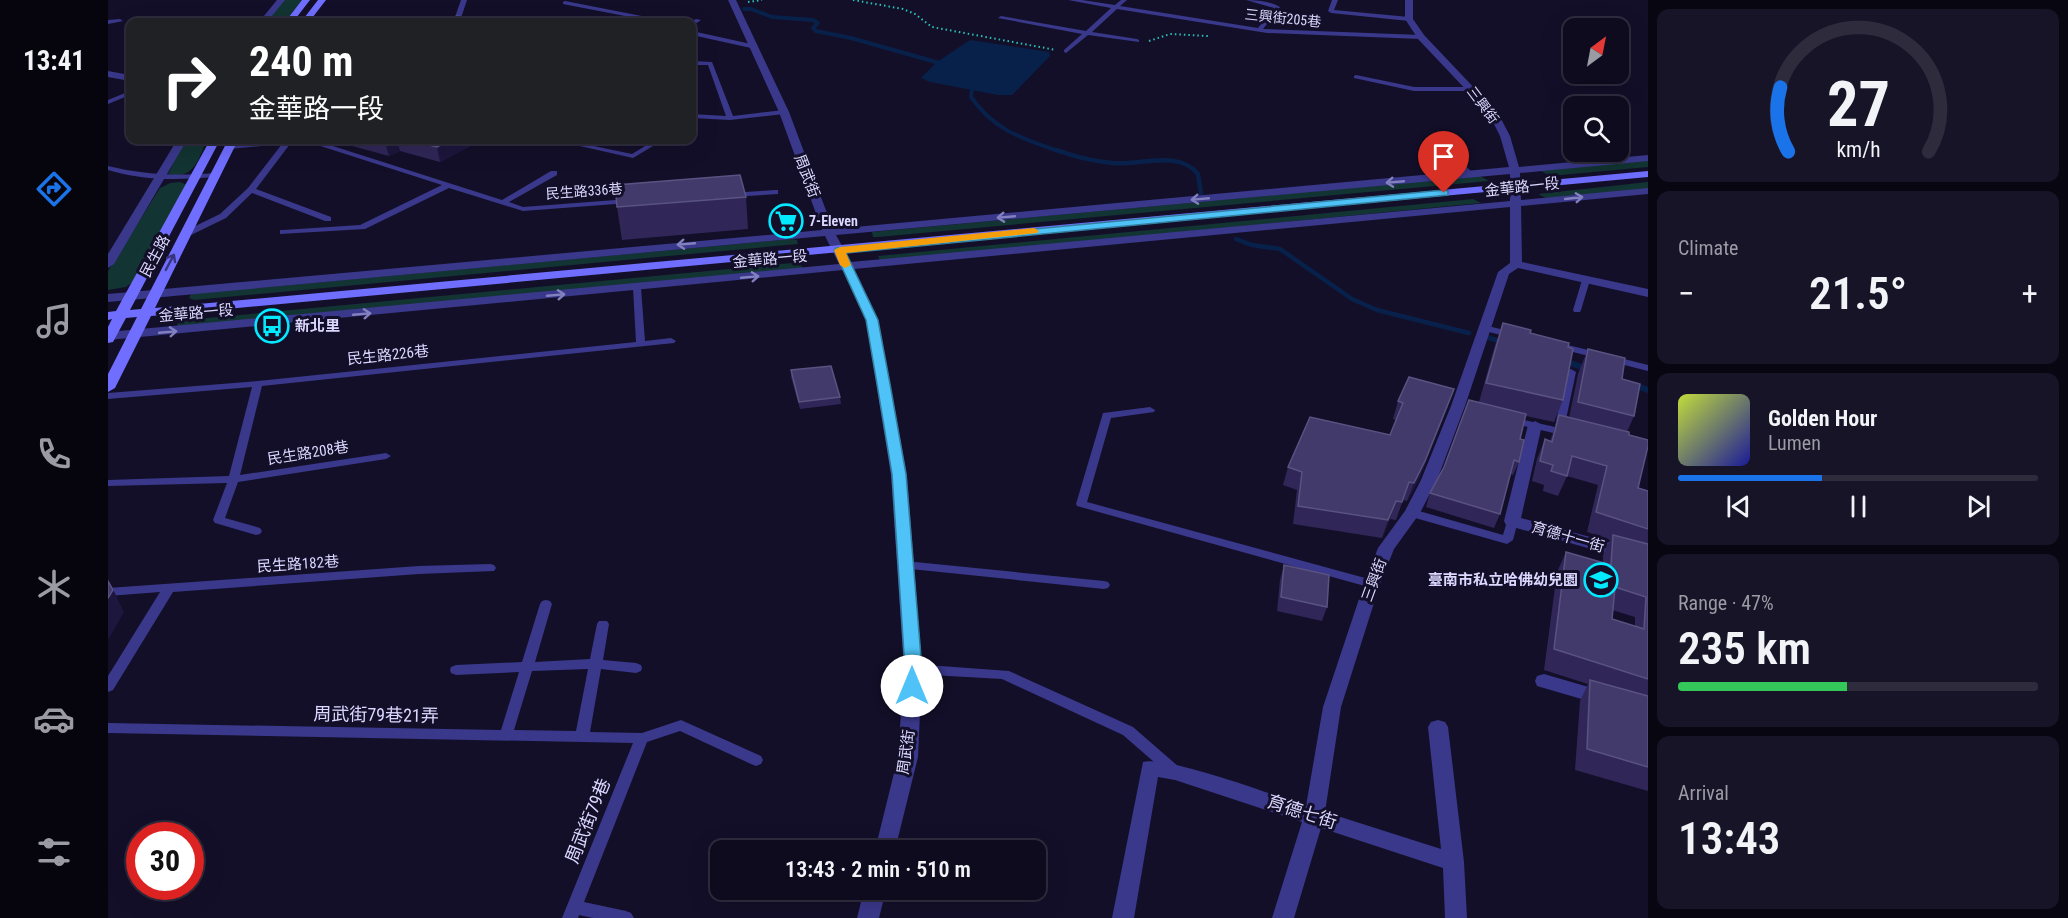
<!DOCTYPE html>
<html lang="en">
<head>
<meta charset="utf-8">
<style>
  :root { --surface:#0e0b1f; --page:#171428; --text:#f1f3f6; --muted:#9b9ba4; --line:#2e2b3d; --accent:#1a73e8 }
  body { margin:0; font-family:"Roboto Condensed","Noto Sans TC",sans-serif; background:var(--page); color:var(--text); height:100vh; display:flex; flex-direction:column; font-size:22px; white-space:nowrap }
  * { box-sizing:border-box; margin:0 }
  p { font-size:20px; color:var(--muted) }
  .icon { flex:none; width:33px; height:33px; fill:none; stroke:currentColor; stroke-width:2; stroke-linecap:round; stroke-linejoin:round }
  .map { position:relative; flex:1; overflow:hidden }
  .drawer { display:flex; flex-direction:column; gap:9px; padding:9px; background:#080611; width:420px }
  .drawer>* { flex:none }
  .top-card { position:absolute; left:18px; top:18px; width:570px; height:126px; border-radius:12px; box-shadow:0 6px 24px #0002,0 0 0 2px var(--line); background:#202124; color:#fff; overflow:hidden }
  .needle { width:39px; rotate:32deg }
  .tools { position:absolute; left:1455px; top:18px; display:grid; gap:12px }
  .tools a { display:grid; place-items:center; width:66px; height:66px; border-radius:12px; background:var(--surface); box-shadow:0 6px 24px #0002,0 0 0 2px var(--line); font-size:30px }
  .speed { position:absolute; left:18px; top:822px; display:flex; gap:12px; font-size:30px; font-weight:700; text-align:center }
  .speed>* { display:grid; place-content:center; width:78px; height:78px; border-radius:50%; background:var(--surface); box-shadow:0 6px 24px #0002,0 0 0 2px var(--line); line-height:1 }
  .speed .limit { border:9px solid #d22; background:#fff; color:#111 }
  .pin { position:absolute; display:grid; place-items:center; width:51px; height:51px; color:#fff; margin:-62px -26px; border-radius:50% 50% 50% 0; rotate:-45deg; box-shadow:0 0 6px #0007 }
  .pin .icon { rotate:45deg }
  .me { position:absolute; width:66px; margin:-33px; rotate:0deg; stroke-linejoin:round; filter:drop-shadow(0 0 4px #0008) }
  .turn { display:flex; align-items:center; gap:21px; height:126px; padding:0 24px; font-size:27px }
  .turn .icon { width:78px; height:78px; stroke-width:2.5 }
  .turn b { display:block; font-size:42px; line-height:51px }
  .big { font-size:45px; font-weight:600; line-height:1.1 }
  .drawer .card { flex:1; display:flex; flex-direction:column; justify-content:center; gap:9px; min-width:0; padding:0 21px; border-radius:12px; background:var(--page) }
  .drawer .dial { align-items:center; gap:0 }
  .dial svg { height:156px; overflow:visible; fill:none; stroke:var(--line); stroke-width:7; stroke-linecap:round; text-anchor:middle }
  .dial text { fill:var(--text); stroke:none }
  .song { display:flex; align-items:center; gap:18px }
  .cover { width:72px; height:72px; border-radius:9px; background:linear-gradient(135deg,hsl(70 70% 55%),hsl(240 70% 35%)) }
  .played { height:6px; border-radius:3px; background:linear-gradient(90deg,var(--accent) 40%,var(--line) 40%) }
  .keys { display:flex; justify-content:space-around; direction:ltr }
  .heat { display:flex; justify-content:space-between; align-items:center; font-size:33px; direction:ltr }
  .charge { height:9px; border-radius:4px; background:linear-gradient(90deg,#34c759 47%,var(--line) 0) }
  .trip { position:absolute; left:602px; top:840px; width:336px; height:60px; border-radius:12px; background:var(--surface); box-shadow:0 6px 24px #0002,0 0 0 2px var(--line); font-weight:600; line-height:60px; text-align:center }
  main { display:flex; flex:1; min-height:0 }
  .tabs { display:flex; flex-direction:column; width:108px; justify-content:space-around; align-items:center; background:#06040c; color:var(--muted) }
  .tabs .icon { width:42px; height:42px }
  .tabs .active { color:var(--accent) }
  .tabs b { font-size:27px; color:var(--text) }
  .map>svg:first-child { display:block }
</style>
</head>
<body>
<main>
<nav class="tabs">
<b>13:41</b>
<svg class="icon active" aria-label="directions" viewBox="0 0 24 24"><path d="M12 3l9 9-9 9-9-9zM9 14v-3h6M13 9l2 2-2 2"/></svg>
<svg class="icon" aria-label="music" viewBox="0 0 24 24"><path d="M9 18V5l10-2v13"/><circle cx="6" cy="18" r="3"/><circle cx="16" cy="16" r="3"/></svg>
<svg class="icon" aria-label="phone" viewBox="0 0 24 24"><path d="M5 4h4l2 5-3 2q2 4 5 5l2-3 5 2v4C11 20 4 13 5 4z"/></svg>
<svg class="icon" aria-label="climate" viewBox="0 0 24 24"><path d="M12 3v18M4 7l16 10M4 17L20 7"/></svg>
<svg class="icon" aria-label="car" viewBox="0 0 24 24"><path d="M5 17H2v-5l4-1 3-4h7l3 4 3 1v5h-3M9 17h6M6 11h13"/><circle cx="7" cy="17" r="2"/><circle cx="17" cy="17" r="2"/></svg>
<svg class="icon" aria-label="filters" viewBox="0 0 24 24"><path d="M4 7h16M4 17h16"/><circle cx="9" cy="7" r="2"/><circle cx="15" cy="17" r="2"/></svg>
</nav>
<div class="map">
<svg width="1540" height="918" viewBox="0 0 1540 918">
  <rect width="100%" height="100%" fill="#130f29"/>
  <!-- green -->
  <path fill="#123432" d="M176,0H194L177,22H158Z
    M77,140H99C90,159 87,180 60,174Z
    M1540,160V167L1442,176L1433,171Z
    M1372,176L1381,181L770,237H765L764,232Z
    M72,182L79,185L25,282L18,287L0,290V271L52,188L62,183Z
    M1540,182V189L1438,198L1430,194Z
    M1365,199L1373,203L777,261L772,260L770,256Z
    M684,239L689,240L690,244L86,300L81,298L83,294Z
    M684,263L692,264L695,268L68,328L71,321L78,320Z"/>
  <!-- water -->
  <path fill="#08214a" d="M862,40L941,52L942,56L904,95H890L822,82L813,78L829,62Z"/>
  <g fill="none" stroke-linecap="round" stroke-linejoin="round">
    <!-- stream-far2 -->
    <path stroke="#08214a" stroke-width="4" d="M636,9H643L664,17L705,20L710,23L705,28L708,31L743,38L835,64
      M865,83L863,97C888,132 914,138 953,152"/>
    <!-- stream-far1 -->
    <path stroke="#08214a" stroke-width="4.5" d="M949,150C967,157 985,161 1004,163C1031,166 1070,149 1090,174L1093,194
      M1128,239L1144,245L1172,249L1244,299L1269,310L1361,333
      M1378,337L1394,342"/>
    <!-- stream -->
    <path stroke="#08214a" stroke-width="6" d="M1456,361L1480,369
      M1524,384L1540,390"/>
    <!-- path -->
    <path stroke="#2ac1b6" stroke-width="2" stroke-dasharray="1.5 3" stroke-linecap="butt" d="M745,0L795,9L807,14L824,27L948,50
      M640,2L654,0
      M1041,41L1062,34L1100,36"/>
    <!-- lane -->
    <path fill="#3a388b" fill-rule="evenodd" d="M353,0H359L353,18L348,22H342L347,17Z
      M960,0H974L1007,5L1013,0H1019L1012,6L1150,28L1166,8L1138,0C1150,0 1161,1 1172,7L1155,29L1313,35L1316,37L1313,39L1159,33L1009,9L984,32L1029,39L1031,40V42L980,35L958,53L956,52V50L974,34L890,18L893,16L978,31L1003,8Z
      M1224,0H1230L1226,10L1301,17L1304,19L1301,21L1223,13L1220,11Z
      M457,1L554,20L557,22H548L455,4V2Z
      M588,19L593,20L584,26L582,22Z
      M0,20L12,19L15,21L0,24Z
      M584,31L643,44L646,46L643,48L584,35Z
      M584,61L604,62L625,116L676,110L679,112L676,114L622,120L584,118V114L618,116L600,65H584Z
      M1248,75L1306,87H1364L1367,89L1364,91H1306L1246,78V76Z
      M22,91V95L0,104V100Z
      M178,140H206L394,200L443,171H449V175L401,202L415,207L521,199L525,201L521,203L415,211L341,188L257,229L172,234V230H175L252,225L334,185L200,142L182,144L148,189L223,217V221H217L144,193L118,218L81,236H75V232L112,214L140,188L174,144L121,149L117,147L118,145Z
      M445,140H457L524,154L547,140H555L525,158Z
      M1323,140H1329L1364,172V176H1358L1323,144Z
      M0,166C36,175 70,176 107,173L111,175L107,177C70,180 36,181 0,170Z
      M667,190H670V194L623,197L619,195L623,193Z
      M1478,277L1482,280L1473,310L1472,312H1466L1465,310L1474,280Z
      M529,285L533,288L537,341L563,338L568,341L566,343L154,386L132,475L278,453L283,456L278,459L130,482L117,518L152,528L154,531L152,534L148,535L107,523L105,520L119,483L0,486V480L121,476L144,387L0,399V393L150,381L528,342L525,288Z
      M1376,325L1408,333L1410,335L1405,338L1373,330L1371,328L1373,326Z
      M1452,343L1540,365V371L1449,348L1447,346L1449,344Z
      M1463,369L1468,372L1456,429L1462,431L1463,433L1462,435L1458,436L1399,422L1398,420L1399,418L1403,417L1447,427L1458,372Z
      M1042,407L1047,410L1046,412L1003,418L979,502L1268,581L1270,584L1268,587L1264,588L969,506L968,504L995,413Z
      M1304,509L1395,535L1400,518L1404,517L1410,521L1405,540L1399,544L1300,516L1298,513L1300,510Z
      M797,561L996,581L1000,582L1002,585L1000,588L996,589L793,568L791,565L793,562Z
      M382,564L386,565L388,568L386,571L311,574L65,592L5,690L0,692V676L52,592L0,596V588L311,566Z
      M438,600L442,601L444,604L427,662L482,659L489,624L491,621H499L501,624L495,660L528,663L533,665L534,668L533,671L528,673L493,669L482,732L534,733L573,720L653,756L655,760L653,764L648,766L643,764L572,731L539,742L476,902L518,911L523,913L526,918H485L471,915L470,918H454L525,743L0,733V723L393,730L411,672L348,675L343,673L342,670L343,667L348,665L414,662L432,604L434,601ZM480,669L468,731L406,730L424,671Z
      M805,664L901,671L1025,727L1071,767L1073,771L1071,775L1066,777L1061,775L1015,735L894,679L805,674L800,672L799,669L800,666Z"/>
    <!-- street -->
    <path fill="#3a388b" fill-rule="evenodd" d="M169,0H177L159,22H151Z
      M620,0H628L681,112L725,229L1401,167L1392,136L1381,114L1310,39L1297,19V0H1305V19L1316,35L1390,113L1402,136L1411,167L1540,155V161L1412,173L1413,200L1540,188V194L1413,206L1414,262L1540,289V297L1410,268L1401,274L1357,406L1329,480L1312,513L1286,549L1272,584L1233,707L1217,812L1333,849L1320,727L1323,722L1330,720L1337,722L1340,727L1356,862L1359,918H1337L1335,868L1213,828L1186,918H1164L1194,822L1067,780L1050,777L1026,918H1004L1035,762C1058,755 1168,796 1198,806L1215,707L1256,584L1270,548L1297,511L1313,480L1343,406L1390,272L1402,263V207L746,269L770,320L799,475L814,669L810,757L787,850H767L790,757L796,669L783,475L758,320L735,270L0,340V332L731,264L717,236L0,302V294L714,230L671,112ZM1402,174V201L743,262L728,235Z
      M0,71L22,75V81L0,77Z
      M69,140H79L6,264L0,268V254Z
      M1427,421L1434,425L1413,518L1540,553V565L1398,525L1396,521L1420,425Z
      M1436,674L1501,693L1503,698L1501,703L1494,705L1429,686L1427,681L1429,676Z
      M756,890H778L771,918H749Z"/>
    <!-- secondary -->
    <path fill="#706eff" fill-rule="evenodd" d="M194,0H202L185,22H177Z
      M210,0H218L201,22H193Z
      M102,140H112L22,310L33,309L120,140H130L47,308L1540,171V177L43,316L7,388L0,392V374L29,317L18,318L5,342L0,343V327L4,319L0,320V312L8,311Z"/>
  </g>
  <!-- wall -->
  <path fill="#302758" fill-rule="evenodd" d="M222,140H405L392,146L372,141L332,162L292,151L281,156Z
    M638,197L640,229L514,240L509,207Z
    M1395,323L1460,347L1455,400L1446,422L1418,416L1412,439L1411,462L1405,475L1402,474L1392,514L1386,528L1318,507L1322,493L1371,402L1387,345Z
    M1480,349L1514,379L1526,416L1519,432L1521,435L1530,488L1540,491V791L1467,770L1472,701L1480,684L1436,670L1449,572L1458,552L1495,562V555L1502,540L1479,532L1490,485L1459,476L1450,496L1435,491L1436,485L1424,481L1429,459L1437,439L1442,441L1451,415L1461,418L1470,374ZM1504,610L1527,617V626L1504,619Z
    M683,370L732,397L733,404L692,409L683,377Z
    M1290,401L1340,406L1311,479L1299,501L1295,500L1288,520L1282,519L1274,538L1185,524L1189,490L1175,485L1180,467L1282,435L1288,420L1285,419Z
    M1176,565L1219,607L1214,621L1169,611L1172,580Z"/>
  <!-- shaded-wall -->
  <path fill="#1d163d" d="M282,140H289L292,151L281,156L277,142Z
    M344,140H371L372,141L332,162L329,147Z
    M391,140H405L392,146Z
    M1346,389L1340,406L1311,479L1299,501L1306,483Z
    M1288,501L1282,519L1274,538L1280,520Z
    M1,581L16,612L0,640V598Z"/>
  <!-- building -->
  <path fill="#423a6a" stroke="#5a5381" stroke-width="1.5" fill-rule="evenodd" d="M349,16L381,22H334Z
    M268,140H282L277,142Z
    M301,140H344L329,147Z
    M632,175L638,197L509,207L507,185Z
    M1395,323L1423,330L1422,333L1461,343L1460,347L1465,349L1455,400L1378,383Z
    M1480,349L1517,358L1514,379L1532,384L1526,416L1470,402Z
    M723,366L732,397L691,402L683,370Z
    M1301,377L1346,389L1317,461L1306,483L1301,482L1294,502L1288,501L1280,520L1190,506L1194,472L1180,467L1202,417L1282,435L1295,403L1290,401Z
    M1361,400L1418,414L1412,439L1416,440L1411,462L1406,460L1392,514L1322,493L1336,467Z
    M1451,415L1521,432V435L1540,440V446L1530,488L1540,491V529L1488,512L1499,466L1464,456L1459,476L1443,471L1445,465L1432,461L1437,439L1444,442Z
    M1505,535L1540,544V679L1446,649L1458,552L1503,565ZM1507,587L1538,597L1536,629L1504,619Z
    M1176,565L1221,575L1219,607L1173,597Z
    M0,581L5,590L0,598Z
    M1482,680L1540,696V767L1479,749Z"/>
  <!-- one-way arrows -->
  <defs><path id="oneway-shaft" d="M-6 0H5M1.5-3L5.5 0L1.5 3" fill="none" stroke-width="1.6" stroke-linecap="round" stroke-linejoin="round" transform="scale(1.5)"/></defs>
  <g stroke="#8280bf">
    <use href="#oneway-shaft" transform="translate(1287 182) rotate(175)"/>
    <use href="#oneway-shaft" transform="translate(1466 198) rotate(-6)"/>
    <use href="#oneway-shaft" transform="translate(1092 199) rotate(175)"/>
    <use href="#oneway-shaft" transform="translate(898 217) rotate(175)"/>
    <use href="#oneway-shaft" transform="translate(578 244) rotate(175)"/>
    <use href="#oneway-shaft" transform="translate(642 277) rotate(-5)"/>
    <use href="#oneway-shaft" transform="translate(448 295) rotate(-5)"/>
    <use href="#oneway-shaft" transform="translate(254 314) rotate(-5)"/>
    <use href="#oneway-shaft" transform="translate(60 332) rotate(-5)"/>
  </g>
  <use stroke="#38357f" href="#oneway-shaft" transform="translate(62 262) rotate(-62)"/>
  <!-- route -->
  <path fill="#4fc3f7" stroke="#337fa1" stroke-width="1.5" d="M1336,190L1340,191V195L738,253L770,320L782,384L798,474L814,669L810,690L804,692L798,690L796,686L797,669L784,474L769,384L758,320L726,250L728,248Z"/>
  <!-- slow -->
  <path fill="#f59e0b" d="M926,228L931,231L929,233L738,253L743,265L737,268L732,265L726,250L732,247Z"/>
  <!-- icons -->
  <defs>
    <symbol id="supermarket-ring" viewBox="-11 -11 22 22"><circle r="9.5" fill="#130f29" stroke="#03e9ff" stroke-width="1.5"/><path d="M-6-5.5h2.5l.6 2H6L4.5 2H-2.5L-4.4-4H-6ZM-1.5 3.2a1.3 1.3 0 1 0 .1 0ZM3 3.2a1.3 1.3 0 1 0 .1 0Z" fill="#03e9ff"/></symbol>
    <symbol id="bus-ring" viewBox="-11 -11 22 22"><circle r="9.5" fill="#130f29" stroke="#03e9ff" stroke-width="1.5"/><path d="M-5-6H5V4H4V6H2V4H-2V6H-4V4H-5ZM-3.5-4V0h7V-4ZM-3.5 1.2v1.5H-2V1.2ZM2 1.2v1.5H3.5V1.2Z" fill="#03e9ff"/></symbol>
    <symbol id="school-ring" viewBox="-11 -11 22 22"><circle r="9.5" fill="#130f29" stroke="#03e9ff" stroke-width="1.5"/><path d="M0-5L7-2L0 1L-7-2ZM-4 1L0 2.5L4 1V4Q0 6-4 4Z" fill="#03e9ff"/></symbol>
  </defs>
  <g fill-rule="evenodd">
    <use href="#supermarket-ring" x="659" y="202" width="38" height="38"/>
    <use href="#bus-ring" x="145" y="307" width="38" height="38"/>
    <use href="#school-ring" x="1474" y="561" width="38" height="38"/>
  </g>
  <g text-anchor="middle" stroke-width="6" stroke-linejoin="round" paint-order="stroke">
    <!-- far-street labels -->
    <g font-size="14" fill="#dbd7ff" stroke="#130f29">
      <text transform="translate(1175 18) rotate(6)" y="5">三興街205巷</text>
      <text transform="translate(1375 105) rotate(53)" y="5">三興街</text>
      <text transform="translate(476 191) rotate(-4)" y="5">民生路336巷</text>
    </g>
    <!-- far-poi labels -->
    <g font-size="14" font-weight="bold" fill="#dbd7ff" stroke="#130f29" text-anchor="start">
      <text x="701" y="226">7-Eleven</text>
    </g>
    <!-- street labels -->
    <g font-size="15" fill="#dbd7ff" stroke="#130f29">
      <text transform="translate(699 176) rotate(69)" y="5">周武街</text>
      <text transform="translate(1414 187) rotate(-6)" y="5">金華路一段</text>
      <text transform="translate(47 256) rotate(-62)" y="5">民生路</text>
      <text transform="translate(662 259) rotate(-5)" y="5">金華路一段</text>
      <text transform="translate(88 313) rotate(-5)" y="5">金華路一段</text>
      <text transform="translate(280 355) rotate(-6)" y="5">民生路226巷</text>
      <text transform="translate(200 453) rotate(-9)" y="5">民生路208巷</text>
      <text transform="translate(1460 537) rotate(16)" y="5">育德十一街</text>
      <text transform="translate(190 564) rotate(-4)" y="5">民生路182巷</text>
      <text transform="translate(1266 580) rotate(-70)" y="5">三興街</text>
      <text transform="translate(798 752) rotate(-82)" y="5">周武街</text>
    </g>
    <!-- poi labels -->
    <g font-size="15" font-weight="bold" fill="#dbd7ff" stroke="#130f29" text-anchor="start">
      <text x="187" y="331">新北里</text>
      <text x="1470" y="585" text-anchor="end">臺南市私立哈佛幼兒園</text>
    </g>
    <!-- near-street labels -->
    <g font-size="18" fill="#dbd7ff" stroke="#130f29">
      <text transform="translate(268 715) rotate(1)" y="6">周武街79巷21弄</text>
      <text transform="translate(1194 812) rotate(18)" y="6">育德七街</text>
      <text transform="translate(480 821) rotate(-68)" y="6">周武街79巷</text>
    </g>
  </g>
</svg>
<div class="tools">
<a><svg class="needle" viewBox="-14 -14 28 28"><path d="M0-13l5 13h-10z" fill="#e53935"/><path d="M0 13l5-13h-10z" fill="#9b9ba4"/></svg></a>
<a><svg class="icon" aria-label="search" viewBox="0 0 24 24"><circle cx="10" cy="10" r="6"/><path d="M15 15l6 6"/></svg></a>
</div>
<div class="speed"><div class="limit">30</div></div>
<div class="pin" style="left:1336px;top:193px;background:#d93025"><svg class="icon" aria-label="arrive" viewBox="0 0 24 24"><path d="M6 21V4h12l-3 4 3 4H6"/></svg></div>
<svg class="me" style="left:804px;top:686px" viewBox="-20 -20 40 40"><circle r="19" fill="#fff"/><path d="M0-13L10 11 0 6-10 11z" fill="#4fc3f7"/></svg>
<div class="trip">13:43 · 2 min · 510 m</div>
<div class="top-card">
<div class="turn"><svg class="icon" aria-label="right" viewBox="0 0 24 24"><path d="M7 20v-9h11M14 6l5 5-5 5"/></svg><div><b>240 m</b>金華路一段</div></div>
</div>
</div>
<section class="drawer">
<div class="card dial"><svg viewBox="0 0 100 80">
<path d="M14 69A42 42 0 1 1 86 69"/>
<path d="M14 69A42 42 0 0 1 10 36" stroke="#1a73e8"/>
<text x="50" y="56" font-size="32" font-weight="700">27</text>
<text x="50" y="72" font-size="11">km/h</text>
</svg></div>
<div class="card"><p>Climate</p>
<div class="heat"><a>−</a><b class="big">21.5°</b><a>+</a></div>
</div>
<div class="card">
<div class="song"><i class="cover"></i><div><b>Golden Hour</b><p>Lumen</p></div></div>
<div class="played"></div>
<div class="keys"><svg class="icon" aria-label="previous" viewBox="0 0 24 24"><path d="M18 5L8 12l10 7zM5 5v14"/></svg><svg class="icon" aria-label="pause" viewBox="0 0 24 24"><path d="M8 5v14M16 5v14"/></svg><svg class="icon" aria-label="next" viewBox="0 0 24 24"><path d="M6 5l10 7-10 7zM19 5v14"/></svg></div>
</div>
<div class="card"><p>Range · 47%</p><b class="big">235 km</b><div class="charge"></div></div>
<div class="card"><p>Arrival</p><b class="big">13:43</b></div>
</section>
</main>
</body>
</html>
